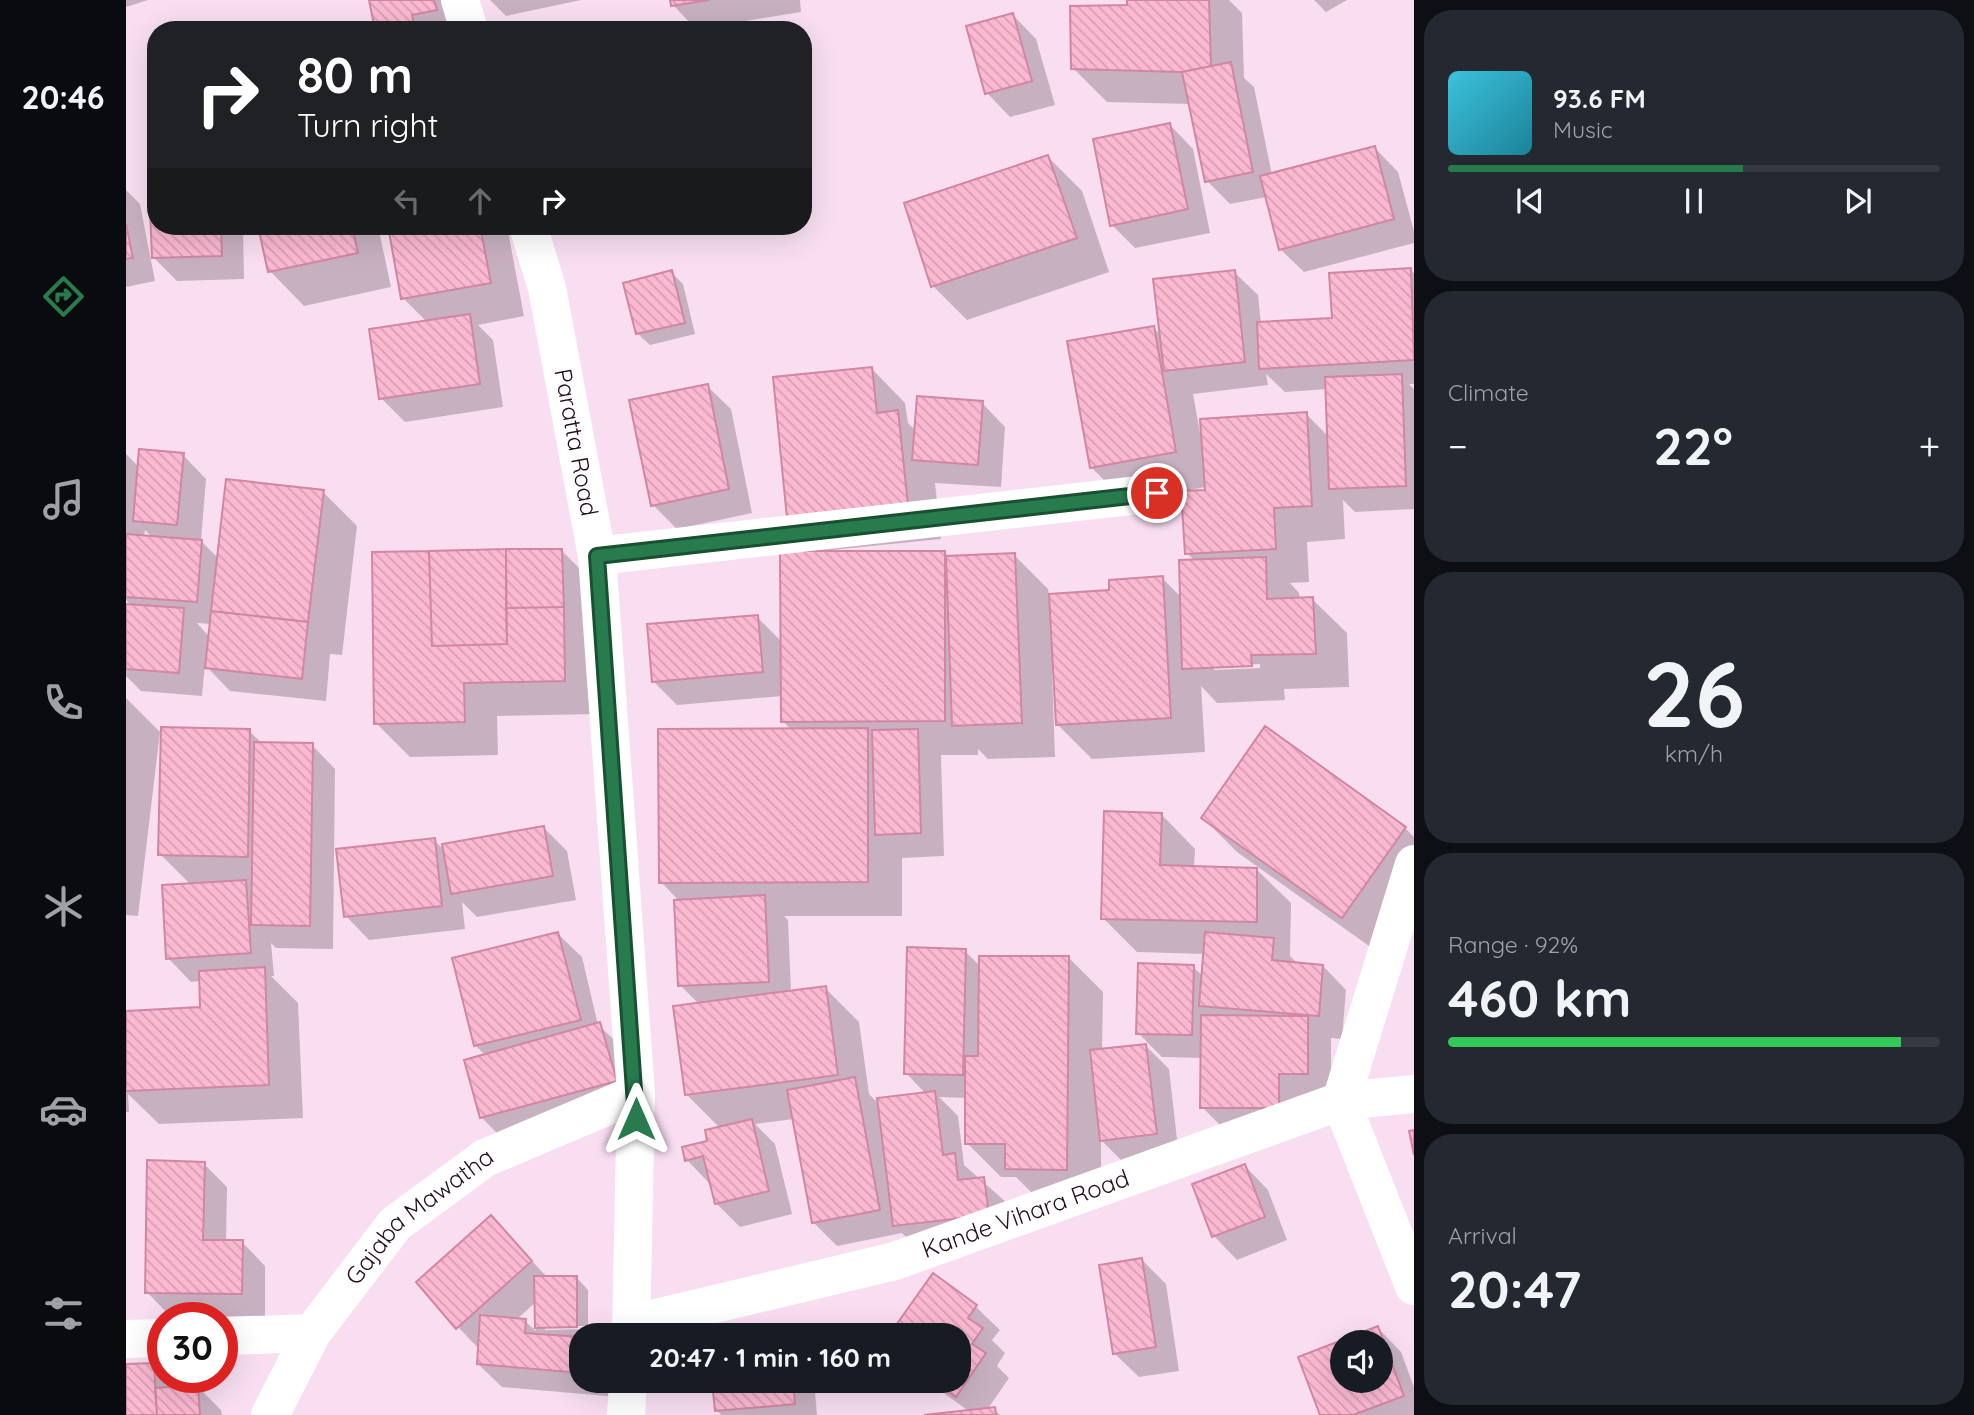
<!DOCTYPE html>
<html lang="en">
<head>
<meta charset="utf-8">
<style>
  :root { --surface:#171b24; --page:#242831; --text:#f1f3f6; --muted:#9ea1a6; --line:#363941; --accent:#277b4d }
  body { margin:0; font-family:Quicksand,sans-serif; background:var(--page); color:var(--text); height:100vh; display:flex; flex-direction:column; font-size:26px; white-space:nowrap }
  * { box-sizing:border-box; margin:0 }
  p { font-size:23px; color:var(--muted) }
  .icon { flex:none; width:38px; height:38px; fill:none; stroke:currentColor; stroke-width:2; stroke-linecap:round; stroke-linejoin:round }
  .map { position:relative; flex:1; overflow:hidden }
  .sheet { display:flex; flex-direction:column; gap:10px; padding:10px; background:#0d0f14; width:560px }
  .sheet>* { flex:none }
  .hud { position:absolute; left:21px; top:21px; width:665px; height:214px; border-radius:28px; box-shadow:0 7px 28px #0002; background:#202124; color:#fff; overflow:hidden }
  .tools { position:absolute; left:1204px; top:1330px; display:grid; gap:14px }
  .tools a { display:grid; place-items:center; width:63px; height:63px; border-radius:50%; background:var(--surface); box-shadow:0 7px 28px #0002; font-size:35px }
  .speed { position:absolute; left:21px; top:1302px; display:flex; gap:14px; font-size:35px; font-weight:700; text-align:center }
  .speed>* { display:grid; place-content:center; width:91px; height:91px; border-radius:50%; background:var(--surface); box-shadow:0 7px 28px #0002; line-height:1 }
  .speed .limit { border:10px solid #d22; background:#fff; color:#111 }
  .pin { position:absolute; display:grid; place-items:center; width:60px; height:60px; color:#fff; margin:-30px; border:4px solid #fff; border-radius:50%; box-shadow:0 2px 7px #0007 }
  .me { position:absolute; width:77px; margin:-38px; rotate:0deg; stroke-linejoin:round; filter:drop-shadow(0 0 5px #0008) }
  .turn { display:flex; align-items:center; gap:24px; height:147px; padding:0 35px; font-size:32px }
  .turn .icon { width:91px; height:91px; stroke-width:2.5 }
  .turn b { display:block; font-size:49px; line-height:60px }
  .lanes { display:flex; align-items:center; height:66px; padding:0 35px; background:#0003; justify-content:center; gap:35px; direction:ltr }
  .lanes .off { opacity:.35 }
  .big { font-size:52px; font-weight:800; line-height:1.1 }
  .sheet .widget { flex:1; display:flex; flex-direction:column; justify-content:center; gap:10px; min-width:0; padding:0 24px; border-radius:28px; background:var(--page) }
  .sheet .dial { align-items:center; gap:0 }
  .dial b { font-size:91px; line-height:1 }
  .song { display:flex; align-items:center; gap:21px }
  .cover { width:84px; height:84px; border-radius:10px; background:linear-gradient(135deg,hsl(190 70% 55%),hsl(190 70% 35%)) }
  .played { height:7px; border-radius:4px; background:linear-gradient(90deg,var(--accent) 60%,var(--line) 60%) }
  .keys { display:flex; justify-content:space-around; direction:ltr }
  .heat { display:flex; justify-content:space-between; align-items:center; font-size:38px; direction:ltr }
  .charge { height:10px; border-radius:5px; background:linear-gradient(90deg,#34c759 92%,var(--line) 0) }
  .trip { position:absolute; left:443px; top:1323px; width:402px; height:70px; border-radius:28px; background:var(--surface); box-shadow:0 7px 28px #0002; font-weight:800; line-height:70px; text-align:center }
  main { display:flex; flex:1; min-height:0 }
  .tabs { display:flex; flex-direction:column; width:126px; justify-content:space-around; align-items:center; background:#090b0e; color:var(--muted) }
  .tabs .icon { width:49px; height:49px }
  .tabs .on { color:var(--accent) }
  .tabs b { font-size:32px; color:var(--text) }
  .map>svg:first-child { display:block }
</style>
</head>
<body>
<main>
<nav class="tabs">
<b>20:46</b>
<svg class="icon on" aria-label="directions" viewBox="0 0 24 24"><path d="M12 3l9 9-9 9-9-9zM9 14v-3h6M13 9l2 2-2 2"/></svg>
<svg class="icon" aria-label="music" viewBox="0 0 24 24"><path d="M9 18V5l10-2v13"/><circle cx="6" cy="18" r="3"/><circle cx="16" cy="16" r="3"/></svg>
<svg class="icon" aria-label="phone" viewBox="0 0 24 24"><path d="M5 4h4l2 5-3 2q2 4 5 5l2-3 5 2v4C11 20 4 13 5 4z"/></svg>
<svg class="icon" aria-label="climate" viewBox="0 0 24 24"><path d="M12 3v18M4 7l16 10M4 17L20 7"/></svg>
<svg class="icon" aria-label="car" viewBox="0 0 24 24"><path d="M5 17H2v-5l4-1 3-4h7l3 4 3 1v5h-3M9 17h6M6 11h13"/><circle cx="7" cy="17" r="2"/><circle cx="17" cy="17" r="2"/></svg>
<svg class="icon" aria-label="filters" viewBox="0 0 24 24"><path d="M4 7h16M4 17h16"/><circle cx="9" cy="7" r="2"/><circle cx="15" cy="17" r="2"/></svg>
</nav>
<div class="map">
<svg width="1288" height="1415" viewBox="0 0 1288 1415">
  <defs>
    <pattern id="building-back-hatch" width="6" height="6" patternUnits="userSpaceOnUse" patternTransform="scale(1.75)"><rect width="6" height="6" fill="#fbb9d1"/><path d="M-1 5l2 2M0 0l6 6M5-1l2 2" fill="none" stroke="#d79eb3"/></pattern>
  </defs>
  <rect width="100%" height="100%" fill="#f9def2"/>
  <!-- shadow -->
  <path fill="#0003" fill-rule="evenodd" d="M0,0H22L0,7Z
    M245,0H323L332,30H251Z
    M364,0H455L380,16Z
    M546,0H674L675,12L570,29L547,5Z
    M1002,0H1103L1116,13L1118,78L1128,87L1146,175L1249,148L1272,172L1288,231V243L1178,272L1154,249L1141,197L1104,204L1081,181L1065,104L981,102L947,68L1003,6Z
    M1188,0H1221L1200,12Z
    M887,15L910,39L929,105L884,117L861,93Z
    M1044,125L1067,149L1084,233L1009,248L986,225Z
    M922,157L956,191L983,272L841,320L807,286Z
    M0,190L14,204L29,281L0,287Z
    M30,226H117L118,279L51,281L27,257Z
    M134,226H252L265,287L178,306L144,271Z
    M264,226H381L398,316L352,325L367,340L377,407L279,422L255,398L301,322L277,298Z
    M1284,270L1288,273V384H1283L1288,389V509L1229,512L1217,500L1219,539L1181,542L1183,582L1164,583L1173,593L1174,599H1186L1221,633L1223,687L1158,689L1159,700L1091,703L1075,686L1079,752L966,759L932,725L929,671L926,672L929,757L862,759L852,749V755H815L818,856L776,858V916H658L662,920L665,992L699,988L733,1022L743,1094L753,1104L800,1094L780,1073L839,951L854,966L943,958L977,992L976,1051L1020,1046L1043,1069L1053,1157L999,1164L975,1140V1203L915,1202L890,1177H875L841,1143V1098L813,1097L832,1116L838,1165L881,1203L792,1249L776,1233L711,1246L687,1222L668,1119L629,1124L649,1144L666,1214L614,1227L590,1203L584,1184L561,1160L594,1128L561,1095L573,1004L554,985V902L535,882L665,730L657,721V696L551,705L527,681L631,617L656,642L699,553L663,517L745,368L779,403L782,423L790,431L856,403L879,427L875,487L809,483L815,539L706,550V553L818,552L824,558L888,555L922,589L923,595L985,591L1036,578L1055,597L1069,561L1061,553L1057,491L999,501L965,467L1028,328L1035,335L1108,272L1132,295L1135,324L1208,320ZM1140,374L1159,392L1201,389L1203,437L1180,414L1074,433L1067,394L1142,385ZM1080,487L1081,491L1063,492V490ZM1134,664V668L1088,670V666Z
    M545,272L557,284L569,334L524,345L512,334Z
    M581,386L605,409L626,513L551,529L527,505Z
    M0,454L13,467L57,455L80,479L75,541L93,559L197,492L231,526L216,655L204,654L200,701L104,691L79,665L76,696L15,691L0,676V606H6L0,600ZM19,530L26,537H18ZM71,623L85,624L84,637L79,632Z
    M435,550L459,574L472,714L371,716L372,755L284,757L250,723Z
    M0,698L34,732L12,916L0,915Z
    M123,731L137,744L186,745L209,769L207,949L150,948L145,943L148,976H145L172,1003L177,1118L33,1124L2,1094L3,1112H0V1013L76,1009L75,981L65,982L42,958L65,885L34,854Z
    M1035,814L1069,849L1068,868L1130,869L1165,903L1164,956L1172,964L1197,966L1220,990L1216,1039L1205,1038V1097L1100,1131L1076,1107L1077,1058L1036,1057L1012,1033L1067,967L1077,976L1079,954L1011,952L977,918Z
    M1077,818L1279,828L1288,837V897L1250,951L1111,852Z
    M418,828L441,851L450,900L351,917L336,902L339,929L243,940L220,916L308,840L319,851Z
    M432,934L456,957L472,1025L497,1048L513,1105L379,1141L355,1117L360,1056L349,1045Z
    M78,1164L101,1187L100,1242H116L139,1266V1317L44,1316L21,1292Z
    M1119,1166L1142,1190L1161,1240L1111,1260L1088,1236Z
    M365,1217L421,1277L451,1278L462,1290V1335H455V1381H493L492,1397L376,1387L352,1364L353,1349L332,1327ZM410,1302V1331L399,1321L390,1320ZM419,1326H460V1329L419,1330Z
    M1016,1260L1040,1284L1053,1371L1013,1377L989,1354Z
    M807,1276L850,1307L874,1330L866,1340L879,1353L871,1366L883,1378L861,1410L868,1409L874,1415H814L844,1412L801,1381H833V1335H765Z
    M1252,1328L1275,1352L1288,1387V1415H1196L1174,1358ZM1216,1342H1255V1381H1216Z
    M27,1364L51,1388L72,1387L95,1410L96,1415H0V1366Z
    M588,1381H688L691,1415H595L591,1410Z"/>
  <!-- building -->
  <path fill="url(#building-back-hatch)" stroke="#d186a3" stroke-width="2" fill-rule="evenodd" d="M243,0H308L311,10L286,15L289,30H249Z
    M544,0H583L545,6Z
    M1001,0H1083L1085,66L1056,72L945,69L944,6L1001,5Z
    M887,13L906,81L859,94L840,26Z
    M1105,62L1127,172L1079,182L1056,72Z
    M1044,123L1062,209L984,226L967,139Z
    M1249,146L1268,219L1153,250L1134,176Z
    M922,155L951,238L805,287L778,203Z
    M22,161H30V226H95L96,256L26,258Z
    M0,224L7,258L0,259Z
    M132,226H226L232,253L142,272Z
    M262,226H354L365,283L275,299Z
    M1285,268L1288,360L1133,369L1131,322L1206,318L1203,273Z
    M546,270L559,323L510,334L497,283Z
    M1109,270L1119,362L1038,371L1027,279Z
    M344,314L354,384L253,399L243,329Z
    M1028,326L1050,452L964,468L941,341Z
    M746,367L751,413L772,410L782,505L661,518L647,377Z
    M1276,374L1280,486L1203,489L1199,377Z
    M582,384L603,489L525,506L503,400Z
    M791,396L857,401L852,465L786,460Z
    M1181,412L1186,506L1148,508L1150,549L1059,554L1055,491L1079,490L1074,419Z
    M13,449L58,453L51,525L7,521Z
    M100,479L198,490L182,622L85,611Z
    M0,534L76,540L71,602L0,597Z
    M380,549L381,644L306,646L303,551Z
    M380,549H436L438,607L380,608Z
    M303,551L306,646L381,644L380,608L438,607L439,681L338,683L339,722L248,724L246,552Z
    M654,551H819V721L655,722Z
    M889,553L896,723L826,726L820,556Z
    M1140,557L1141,599L1187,597L1190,654L1125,655L1126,666L1056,669L1053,560Z
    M1037,576L1045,718L930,725L923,594L983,590V580Z
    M0,604L58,608L53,673L0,669Z
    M85,611L182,622L176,679L79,668Z
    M632,615L637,672L526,682L521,624Z
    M1139,726L1280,827L1216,918L1075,818Z
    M35,727L124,729L122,857L32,855Z
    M742,728V882L533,883L532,729Z
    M792,729L795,833L749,835L746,730Z
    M128,742L187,743L184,926L125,925Z
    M978,811L1036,813L1034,865L1131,868V922L975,919Z
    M418,826L427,876L325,894L316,844Z
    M309,838L316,906L218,917L210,849Z
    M120,880L125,953L40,959L36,885Z
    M639,895L643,982L552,986L548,900Z
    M432,932L455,1020L348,1046L326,958Z
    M1079,932L1148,938L1146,960L1197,965L1193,1016L1073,1006Z
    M781,947L840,949L837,1075L778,1074Z
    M853,956H943L941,1170L879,1169V1144H839V1056H852Z
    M1012,963L1068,965L1066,1035L1010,1034Z
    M139,967L143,1085L0,1091V1011L74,1007L73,971Z
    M700,986L712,1075L559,1095L547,1006Z
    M1075,1015L1182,1016V1074H1153V1108H1074Z
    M474,1022L491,1081L354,1118L338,1060Z
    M1020,1044L1031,1134L974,1141L964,1050Z
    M729,1077L754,1210L686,1223L661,1090Z
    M809,1091L817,1155L829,1153L832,1180L858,1177L863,1215L767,1226L751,1098Z
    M626,1119L643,1191L589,1204L577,1156L559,1161L556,1147L581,1141L579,1130Z
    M1288,1130V1155L1283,1131Z
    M21,1160L79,1162L77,1240H117L116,1294L19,1293Z
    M1119,1164L1139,1217L1086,1237L1066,1184Z
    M365,1215L406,1261L330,1329L290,1282Z
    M1016,1258L1030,1347L987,1354L973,1265Z
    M807,1273L851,1305L842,1318L857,1328L846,1344L860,1353L830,1397L807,1381H833V1335H763Z
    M408,1276H451V1327L409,1328Z
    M354,1315L400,1319L399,1333L455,1337V1373L351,1364Z
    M1252,1326L1278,1396L1227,1415H1194L1172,1357ZM1216,1342H1255V1381H1216Z
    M28,1363L31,1415H0V1364Z
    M586,1381H667L669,1404L589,1411Z
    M72,1385L74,1415H31L29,1388Z
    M869,1407L870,1415H798Z"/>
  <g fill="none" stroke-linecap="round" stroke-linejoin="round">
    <!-- minor -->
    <g stroke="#fff" stroke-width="38">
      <path d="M334,0L343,30"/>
      <path id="s1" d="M402,226L421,288L471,556L510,1094L505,1335"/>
      <path d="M471,556L1031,493"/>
      <path d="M1288,864L1215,1101L1288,1286"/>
      <path id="s2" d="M505,1324L769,1261L1215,1101L1288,1094"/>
      <path d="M96,1336L186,1333"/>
      <path d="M0,1339L37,1338"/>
      <path id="s3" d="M144,1415L186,1333L269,1224L359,1158L510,1094"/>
      <path d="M500,1415L502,1381"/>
    </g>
  </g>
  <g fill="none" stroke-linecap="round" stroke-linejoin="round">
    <defs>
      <path id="route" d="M510,1119L471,556L1031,493"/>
    </defs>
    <!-- route casing -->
    <use href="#route" stroke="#195032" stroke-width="18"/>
    <!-- route -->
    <use href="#route" stroke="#277b4d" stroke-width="12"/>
  </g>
  <g text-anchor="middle" stroke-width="7" stroke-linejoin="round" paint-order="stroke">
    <!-- street labels -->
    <g font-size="24" fill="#250e21" stroke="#fef0fa">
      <text dy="8" stroke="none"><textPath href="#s1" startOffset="222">Paratta Road</textPath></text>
      <text dy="8" stroke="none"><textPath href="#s2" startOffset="410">Kande Vihara Road</textPath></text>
      <text dy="8" stroke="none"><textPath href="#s3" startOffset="252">Gajaba Mawatha</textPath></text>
    </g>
  </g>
</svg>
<div class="tools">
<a><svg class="icon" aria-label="sound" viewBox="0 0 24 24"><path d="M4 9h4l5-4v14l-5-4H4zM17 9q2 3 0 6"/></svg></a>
</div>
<div class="speed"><div class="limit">30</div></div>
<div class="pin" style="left:1031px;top:493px;background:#d93025"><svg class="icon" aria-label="arrive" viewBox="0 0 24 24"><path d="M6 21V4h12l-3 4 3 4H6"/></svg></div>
<svg class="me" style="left:510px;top:1119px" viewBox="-20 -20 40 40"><path d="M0-17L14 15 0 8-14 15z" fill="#277b4d" stroke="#fff" stroke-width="4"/></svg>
<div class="trip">20:47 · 1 min · 160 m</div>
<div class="hud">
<div class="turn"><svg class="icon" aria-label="right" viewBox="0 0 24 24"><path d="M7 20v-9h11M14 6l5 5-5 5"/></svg><div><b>80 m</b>Turn right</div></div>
<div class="lanes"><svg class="icon off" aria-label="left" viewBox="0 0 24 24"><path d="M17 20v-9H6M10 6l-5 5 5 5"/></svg><svg class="icon off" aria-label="ahead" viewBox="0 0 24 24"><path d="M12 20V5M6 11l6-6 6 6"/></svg><svg class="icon" aria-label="right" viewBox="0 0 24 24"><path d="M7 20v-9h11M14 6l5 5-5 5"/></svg></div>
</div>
</div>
<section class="sheet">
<div class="widget">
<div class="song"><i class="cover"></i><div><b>93.6 FM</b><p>Music</p></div></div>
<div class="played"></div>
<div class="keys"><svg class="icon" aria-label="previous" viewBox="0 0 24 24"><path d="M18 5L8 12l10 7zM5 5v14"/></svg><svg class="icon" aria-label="pause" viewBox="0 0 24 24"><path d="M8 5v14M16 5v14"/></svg><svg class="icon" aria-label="next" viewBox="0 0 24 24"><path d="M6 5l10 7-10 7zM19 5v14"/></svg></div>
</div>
<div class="widget"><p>Climate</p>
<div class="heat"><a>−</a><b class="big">22°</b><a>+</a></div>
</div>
<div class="widget dial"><b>26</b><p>km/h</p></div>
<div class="widget"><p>Range · 92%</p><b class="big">460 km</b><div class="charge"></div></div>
<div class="widget"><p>Arrival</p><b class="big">20:47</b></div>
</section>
</main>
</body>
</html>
